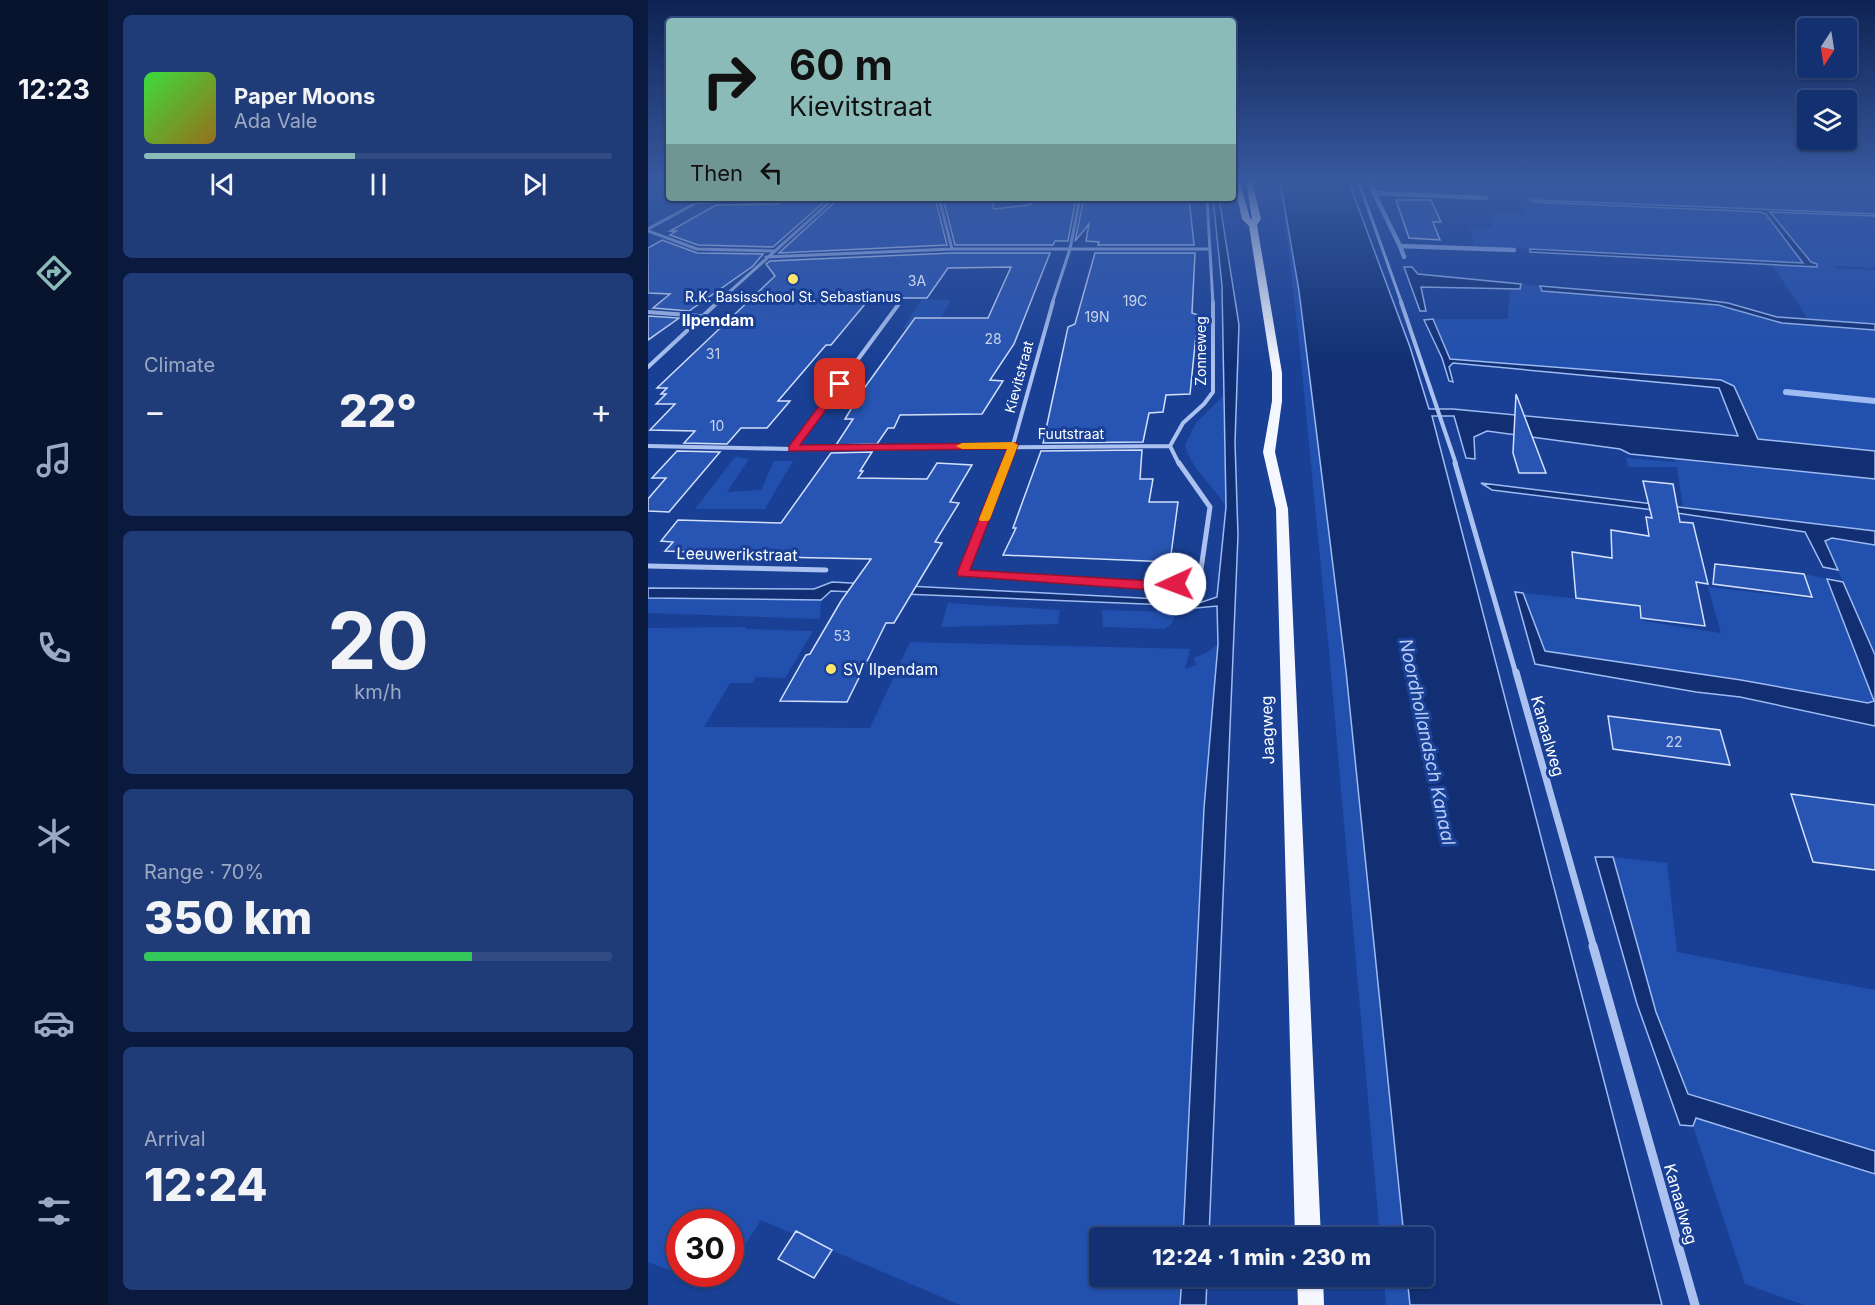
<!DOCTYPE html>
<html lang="en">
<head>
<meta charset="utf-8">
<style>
  :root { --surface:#133070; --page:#203c78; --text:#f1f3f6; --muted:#9da9c3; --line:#324b83; --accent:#8bbbb9 }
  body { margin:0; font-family:Inter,sans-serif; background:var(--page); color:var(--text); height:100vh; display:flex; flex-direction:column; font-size:22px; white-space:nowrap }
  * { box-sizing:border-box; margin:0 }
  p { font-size:20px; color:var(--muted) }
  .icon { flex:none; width:33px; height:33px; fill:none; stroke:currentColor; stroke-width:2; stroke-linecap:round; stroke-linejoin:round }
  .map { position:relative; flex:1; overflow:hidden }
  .panel { display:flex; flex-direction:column; gap:15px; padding:15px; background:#0a1a3e; width:540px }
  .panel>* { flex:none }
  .hud { position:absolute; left:18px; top:18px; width:570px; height:183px; border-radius:6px; box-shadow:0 2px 4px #0004,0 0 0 2px var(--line); background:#8bbbb9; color:#111; overflow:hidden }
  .needle { width:39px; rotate:192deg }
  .buttons { position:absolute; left:1149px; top:18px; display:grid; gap:12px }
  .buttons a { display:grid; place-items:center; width:60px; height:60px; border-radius:6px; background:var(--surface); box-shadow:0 2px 4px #0004,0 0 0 2px var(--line); font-size:30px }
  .speed { position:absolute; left:18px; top:1209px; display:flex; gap:12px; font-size:30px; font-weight:700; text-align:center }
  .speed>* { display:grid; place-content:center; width:78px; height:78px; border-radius:50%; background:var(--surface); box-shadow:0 2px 4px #0004,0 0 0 2px var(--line); line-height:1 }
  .speed .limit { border:9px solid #d22; background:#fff; color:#111 }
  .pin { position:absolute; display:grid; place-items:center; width:51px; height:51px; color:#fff; margin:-26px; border-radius:12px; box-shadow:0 3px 9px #0006 }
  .me { position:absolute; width:66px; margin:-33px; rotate:268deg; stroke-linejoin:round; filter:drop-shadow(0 0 4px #0008) }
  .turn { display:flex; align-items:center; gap:21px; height:126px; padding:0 24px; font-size:27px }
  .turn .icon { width:78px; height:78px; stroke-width:2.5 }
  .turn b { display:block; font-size:42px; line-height:51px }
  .then { display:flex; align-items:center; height:57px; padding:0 24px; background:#0003; gap:12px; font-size:22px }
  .big { font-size:45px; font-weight:800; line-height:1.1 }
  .panel .widget { flex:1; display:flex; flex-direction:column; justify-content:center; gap:9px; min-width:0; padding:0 21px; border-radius:9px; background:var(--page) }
  .panel .dial { align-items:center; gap:0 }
  .dial b { font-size:78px; line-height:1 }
  .song { display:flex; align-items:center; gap:18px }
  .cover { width:72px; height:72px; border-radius:9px; background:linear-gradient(135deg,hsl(120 70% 55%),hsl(40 70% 35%)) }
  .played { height:6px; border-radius:3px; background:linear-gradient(90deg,var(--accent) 45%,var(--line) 45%) }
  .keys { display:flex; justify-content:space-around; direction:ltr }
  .heat { display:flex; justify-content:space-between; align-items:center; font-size:33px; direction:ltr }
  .charge { height:9px; border-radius:4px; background:linear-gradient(90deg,#34c759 70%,var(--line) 0) }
  .trip { position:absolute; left:441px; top:1227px; width:345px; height:60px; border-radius:6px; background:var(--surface); box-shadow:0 2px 4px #0004,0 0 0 2px var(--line); font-weight:800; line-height:60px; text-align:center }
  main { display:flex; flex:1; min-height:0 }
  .dock { display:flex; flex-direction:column; width:108px; justify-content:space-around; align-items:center; background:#08132d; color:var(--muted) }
  .dock .icon { width:42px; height:42px }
  .dock .on { color:var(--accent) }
  .dock b { font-size:27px; color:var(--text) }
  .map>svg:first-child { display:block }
</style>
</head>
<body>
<main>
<nav class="dock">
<b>12:23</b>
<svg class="icon on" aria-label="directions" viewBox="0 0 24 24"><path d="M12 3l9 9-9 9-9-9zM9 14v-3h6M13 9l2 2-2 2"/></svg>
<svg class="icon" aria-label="music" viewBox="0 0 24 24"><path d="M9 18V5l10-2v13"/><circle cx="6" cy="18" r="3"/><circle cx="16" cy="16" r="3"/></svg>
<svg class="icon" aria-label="phone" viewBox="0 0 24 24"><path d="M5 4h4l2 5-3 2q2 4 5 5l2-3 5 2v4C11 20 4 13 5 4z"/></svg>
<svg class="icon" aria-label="climate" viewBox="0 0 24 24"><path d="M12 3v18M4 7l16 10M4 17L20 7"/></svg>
<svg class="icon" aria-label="car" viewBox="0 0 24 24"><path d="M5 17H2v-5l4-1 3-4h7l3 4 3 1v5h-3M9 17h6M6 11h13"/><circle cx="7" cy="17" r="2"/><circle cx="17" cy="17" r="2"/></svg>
<svg class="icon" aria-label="filters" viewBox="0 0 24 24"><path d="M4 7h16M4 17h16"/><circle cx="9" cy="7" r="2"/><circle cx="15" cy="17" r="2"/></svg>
</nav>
<section class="panel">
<div class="widget">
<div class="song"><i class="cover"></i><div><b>Paper Moons</b><p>Ada Vale</p></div></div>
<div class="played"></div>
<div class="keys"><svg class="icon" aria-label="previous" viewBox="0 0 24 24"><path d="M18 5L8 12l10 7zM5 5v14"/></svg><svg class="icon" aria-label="pause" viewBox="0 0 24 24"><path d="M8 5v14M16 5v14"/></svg><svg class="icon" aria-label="next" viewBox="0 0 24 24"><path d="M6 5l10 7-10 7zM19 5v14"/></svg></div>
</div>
<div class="widget"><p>Climate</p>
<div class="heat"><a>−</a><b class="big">22°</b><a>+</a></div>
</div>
<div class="widget dial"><b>20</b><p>km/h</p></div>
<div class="widget"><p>Range · 70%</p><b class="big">350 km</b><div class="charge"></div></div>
<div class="widget"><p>Arrival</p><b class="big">12:24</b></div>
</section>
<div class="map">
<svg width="1227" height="1305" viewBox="0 0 1227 1305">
  <rect width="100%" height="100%" fill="#194095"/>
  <!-- green -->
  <path fill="#2250ae" d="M628,180H632L651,291L698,671L756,1237H732L681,651L652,350L636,214Z
    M723,180H1226L1227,214L884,200L1113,212L1118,213L1156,263L826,246L822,227L845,228L842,212L876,213L872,200L729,194Z
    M1122,212L1227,216V268L1188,266L1189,268L1227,270V324L1161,320L1124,265L1169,267Z
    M873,284L892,286L895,291L1070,305L1134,323L1227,330V451L1110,439L1086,386L1050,377L802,359L785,319H860L862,289H872Z
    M274,299L303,300L287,328H255Z
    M575,396L578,507C565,484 544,471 537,445L548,423Z
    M87,457L101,459L79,492L113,490L126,461H145L117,509H47Z
    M978,458L1027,462V458L1058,463L1227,479V531L1035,508L1029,467H980Z
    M1183,538L1227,545V655L1177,541Z
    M1156,574L1179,579L1226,701L1220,703L1093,680L897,651L875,593L988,605L995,621L1073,633L1060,587L1164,599Z
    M0,598L173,600L172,619L0,613Z
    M300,603L412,610L410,624L293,627Z
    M454,610L529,612L524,623L516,629L455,627Z
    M98,627V629L165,631L137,678L108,677L104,683H82L56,727L222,728L262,642L542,649L537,669L548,665L546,658L558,653L570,644L556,808L535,1237L452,1238V1276L534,1277L532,1305H312L113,1220L83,1266L82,1222H32V1274H78L69,1288L0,1262V628Z
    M965,857L1019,863L1029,952L1227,990V1151L1040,1094L1008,1012Z
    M1047,1118L1227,1174V1305H1156L1097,1284L1045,1126Z
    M736,1277H759L762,1305H738Z"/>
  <!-- water -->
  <path fill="#112f72" stroke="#9ebbf2" stroke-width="1.5" d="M632,180H700L762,347L781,409H805L1090,436L1071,388L805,363L801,367L805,382L801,381L794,358L776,320L785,319L802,359L1073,380L1086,386L1110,439L1227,451V479L982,454L972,449L839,431L826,437L827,459L818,458L806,416H784L1014,1305H762L759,1277L776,1276V1238L756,1237L698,671L651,291Z
    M565,198H571L591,325L587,442L590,535L561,1237H535L556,808L570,644L569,606L548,608L521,605L183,591L173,600L0,598V588L166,589L184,582L531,600L551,603L569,597L578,507L574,286Z
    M884,200L1227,214V216L1122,212L1163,262L1169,264V267L882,252V249L1155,263L1118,214L1113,212L885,202Z
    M756,267H764L770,274L873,284L872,289L773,287L778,311H772Z
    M892,286L1049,299L1080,303L1129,317L1227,324V330L1134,323L1070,305L894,291Z
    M833,483L1227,531V545L1184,538L1177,541L1190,570L1175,567L1157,532L1022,512L844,490Z
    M1179,579L1195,582L1227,655V726L1092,697L1048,692L887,664L867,592L875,593L897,651L1093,680L1220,703L1226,701Z
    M947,857H965L1008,1012L1040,1094L1227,1151V1174L1048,1118L1045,1126L1032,1125L989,1004Z
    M534,1277H559L558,1305H532Z"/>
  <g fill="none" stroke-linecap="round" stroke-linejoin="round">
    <!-- stream-far1 -->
    <path stroke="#9ebbf2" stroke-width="4.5" d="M721,180L726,193L838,198
      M726,193L752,246
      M756,257L752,246L866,250"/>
    <!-- stream -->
    <path stroke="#9ebbf2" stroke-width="6" d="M1138,392L1227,401"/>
  </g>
  <!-- building -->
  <path fill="#2855b3" stroke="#d2e0fb" stroke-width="1.5" d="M262,198H287L299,245L131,253L188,201Z
    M295,198H343L346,209L382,205L384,198H428L420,241H407L405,245H307Z
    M436,198H541L546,245H450L451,242L438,241L441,224L427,241Z
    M748,200H783L793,222H785L792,240L761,238Z
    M145,201H177L125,247L50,245L22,235L28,231H22L68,205L130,204L133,202Z
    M14,240L49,253L115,254L105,266L41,311L5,308L22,294L0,293V248Z
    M304,253H402L366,344L342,380L355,381L334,414L252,415L246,428H240L229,444L188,445L205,419H197L212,394L267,318H340L363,267L300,268L279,298H222L183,345H178L130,401H142L119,428H93L79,444L36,443L47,431L2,430L27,404H8L18,394H13L19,388H9L127,276L118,264L122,261Z
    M447,253H547L544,313L550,315L542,394L518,395L515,412L501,413L495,442L395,443L420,327L427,324Z
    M0,316L31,318L0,340Z
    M868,394L898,473H871L865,453Z
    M494,450L492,479H505L501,502H530L522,562L355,555L368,528H365L393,451Z
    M29,451L72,452L21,512L0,511V499L18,478H4Z
    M224,452L212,471H215L210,478L279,479L289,463L324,465L302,502L311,503L287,542L294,543L246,623H238L199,702L132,701L158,655L162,654L193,601L223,559L70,556L72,553L17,551L25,542L13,541L30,520L133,523L183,453Z
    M995,481L1025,484L1032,522L1045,523L1060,584L1048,582L1057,626L993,618L992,606L928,598L924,552L964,558L963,530L1001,536L998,517L1004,518Z
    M1067,564L1156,574L1164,597L1065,584Z
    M960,716L1072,730L1082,765L965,749Z
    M1143,794L1227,805V870L1165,862Z
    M148,1231L184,1250L166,1278L130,1259Z"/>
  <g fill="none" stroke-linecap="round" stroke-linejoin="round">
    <!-- minor-far4 -->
    <path stroke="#abc2f0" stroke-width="3" d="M710,180L754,304
      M291,198L304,249
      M559,198L565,304
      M0,229L48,203L113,198
      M0,231L49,249L125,251
      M118,257L304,249H562
      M68,304L186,198
      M404,304L422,249L432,198"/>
    <!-- minor-far3 -->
    <path stroke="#abc2f0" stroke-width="4" d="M753,302L808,464
      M0,312L53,316
      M0,367L70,302
      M0,446L144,449L522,446
      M522,446L531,464
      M522,446L535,423L556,404L565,392V302
      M144,449L250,305
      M358,464L365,445L405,302"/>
    <!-- minor-far2 -->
    <path stroke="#abc2f0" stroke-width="5" d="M358,463L315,573L504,585L551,583L562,507L531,463
      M807,463L868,674
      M0,566L178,570"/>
    <!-- minor-far1 -->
    <path stroke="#abc2f0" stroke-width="7" d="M868,672L946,948"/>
    <!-- minor -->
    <path stroke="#abc2f0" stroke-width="9" d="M945,946L1047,1305"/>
    <!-- primary -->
    <path fill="#f4f7ff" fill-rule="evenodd" d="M585,180H591L602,218L604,220L598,180H604L613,219L609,225L634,373V401L627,452L640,509L673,1238H647L628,509L615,452L624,401V373L601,226L594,219Z
      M649,1276H675L676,1305H650Z"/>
  </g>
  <!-- sky -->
  <linearGradient id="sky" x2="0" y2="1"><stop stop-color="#0e2352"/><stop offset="0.5" stop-color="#3859a0"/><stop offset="1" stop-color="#3859a0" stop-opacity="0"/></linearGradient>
  <rect width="1227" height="363" fill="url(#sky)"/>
  <!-- route -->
  <path fill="#e11d48" stroke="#92132f" stroke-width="1.5" d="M189,382L197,384L152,445L369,443L370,445L322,570L504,581L527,580L534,584L527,588L504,590L310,576L309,573L359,449L141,451V446Z"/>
  <!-- slow -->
  <path fill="#f59e0b" d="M365,442L370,445L342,519L340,521H332L331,519L359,449H314L308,446L314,443Z"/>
  <!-- markers -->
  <g fill="#ffe66a" stroke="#194095" stroke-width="2">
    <circle cx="145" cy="279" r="6"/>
    <circle cx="183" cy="669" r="6"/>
  </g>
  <g text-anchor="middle" stroke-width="6" stroke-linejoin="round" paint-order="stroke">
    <!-- number labels -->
    <g font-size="14" fill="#c9d4ec">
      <text x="269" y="286">3A</text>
      <text x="487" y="306">19C</text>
      <text x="449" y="322">19N</text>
      <text x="345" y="344">28</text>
      <text x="65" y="359">31</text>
      <text x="69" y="431">10</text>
      <text x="194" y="641">53</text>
      <text x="1026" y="747">22</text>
    </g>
    <!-- far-poi labels -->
    <g font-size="14" fill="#fff" stroke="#194095">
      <text x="145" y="302">R.K. Basisschool St. Sebastianus</text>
    </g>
    <!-- far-street labels -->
    <g font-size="14" fill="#fff" stroke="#194095">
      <text transform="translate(553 351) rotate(-90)" y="5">Zonneweg</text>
      <text transform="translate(371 377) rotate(-75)" y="5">Kievitstraat</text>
      <text x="423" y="439">Fuutstraat</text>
    </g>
    <!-- far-quarter labels -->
    <g font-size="16" font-weight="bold" fill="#fff" stroke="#194095">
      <text x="70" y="326">Ilpendam</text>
    </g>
    <!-- street labels -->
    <g font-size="16" fill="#fff" stroke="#194095">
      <text transform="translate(89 554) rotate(1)" y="6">Leeuwerikstraat</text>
      <text transform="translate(619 730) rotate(-92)" y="6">Jaagweg</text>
      <text transform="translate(900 736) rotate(74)" y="6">Kanaalweg</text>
      <text transform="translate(1033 1204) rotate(74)" y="6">Kanaalweg</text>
    </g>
    <!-- poi labels -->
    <g font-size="16" fill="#fff" stroke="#194095" text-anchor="start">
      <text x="195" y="675">SV Ilpendam</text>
    </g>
    <!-- water labels -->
    <g font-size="18" font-style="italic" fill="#b8cdf7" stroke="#194095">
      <text transform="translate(779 742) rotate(78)" y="6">Noordhollandsch Kanaal</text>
    </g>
  </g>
</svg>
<div class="buttons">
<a><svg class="needle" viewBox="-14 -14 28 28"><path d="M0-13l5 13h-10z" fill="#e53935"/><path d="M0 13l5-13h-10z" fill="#9da9c3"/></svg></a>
<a><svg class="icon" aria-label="layers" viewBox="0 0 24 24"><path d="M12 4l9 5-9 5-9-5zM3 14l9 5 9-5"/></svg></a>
</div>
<div class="speed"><div class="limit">30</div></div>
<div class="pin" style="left:192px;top:384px;background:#d93025"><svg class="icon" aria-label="arrive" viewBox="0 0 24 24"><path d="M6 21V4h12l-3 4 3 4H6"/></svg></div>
<svg class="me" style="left:527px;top:584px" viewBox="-20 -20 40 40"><circle r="19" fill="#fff"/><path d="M0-13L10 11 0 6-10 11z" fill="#e11d48"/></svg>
<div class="trip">12:24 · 1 min · 230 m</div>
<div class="hud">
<div class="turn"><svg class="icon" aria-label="right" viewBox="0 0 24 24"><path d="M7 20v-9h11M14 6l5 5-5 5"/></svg><div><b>60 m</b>Kievitstraat</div></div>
<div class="then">Then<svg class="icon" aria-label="left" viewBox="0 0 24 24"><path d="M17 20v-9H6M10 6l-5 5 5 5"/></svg></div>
</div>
</div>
</main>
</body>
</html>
